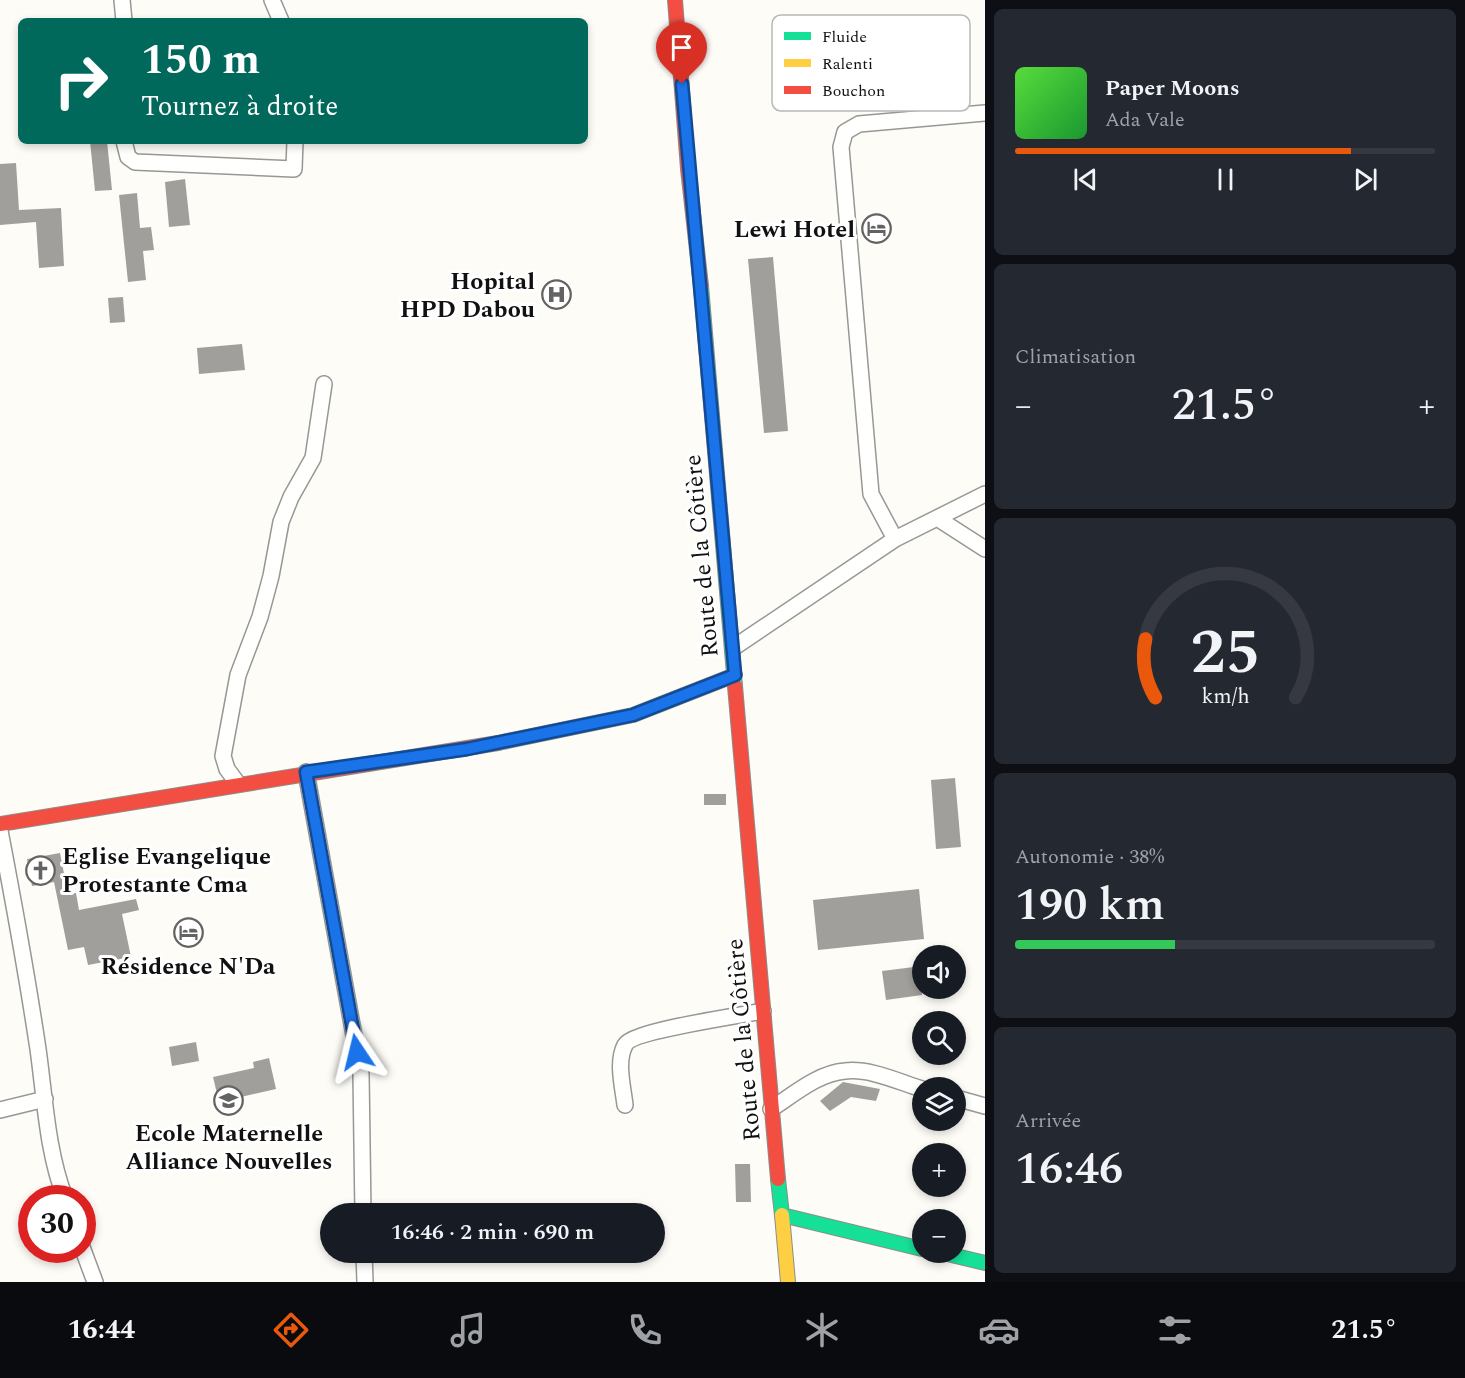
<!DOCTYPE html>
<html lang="fr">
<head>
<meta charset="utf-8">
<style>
  :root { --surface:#171b24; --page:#242831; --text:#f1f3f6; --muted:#9ea1a6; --line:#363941; --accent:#ea580c }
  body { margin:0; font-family:Spectral,serif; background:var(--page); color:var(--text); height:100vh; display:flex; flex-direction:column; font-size:22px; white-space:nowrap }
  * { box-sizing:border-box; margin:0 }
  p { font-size:20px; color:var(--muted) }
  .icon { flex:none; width:33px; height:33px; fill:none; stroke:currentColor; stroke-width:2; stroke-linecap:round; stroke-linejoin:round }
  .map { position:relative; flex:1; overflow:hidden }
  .drawer { display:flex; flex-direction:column; gap:9px; padding:9px; background:#0d0f14; width:480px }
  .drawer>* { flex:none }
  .banner { position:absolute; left:18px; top:18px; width:570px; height:126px; border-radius:9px; box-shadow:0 3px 9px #0003; background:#00695c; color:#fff; overflow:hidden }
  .buttons { position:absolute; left:912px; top:945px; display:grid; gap:12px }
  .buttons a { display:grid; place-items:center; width:54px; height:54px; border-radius:50%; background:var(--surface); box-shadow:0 3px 9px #0003; font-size:30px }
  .speed { position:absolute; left:18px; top:1185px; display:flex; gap:12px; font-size:30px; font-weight:700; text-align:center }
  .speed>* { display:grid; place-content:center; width:78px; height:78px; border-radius:50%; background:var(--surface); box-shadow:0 3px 9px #0003; line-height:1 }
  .speed .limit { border:9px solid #d22; background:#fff; color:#111 }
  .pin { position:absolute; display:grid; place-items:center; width:51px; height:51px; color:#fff; margin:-62px -26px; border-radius:50% 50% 50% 0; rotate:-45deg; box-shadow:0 0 6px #0007 }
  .pin .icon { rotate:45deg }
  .me { position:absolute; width:66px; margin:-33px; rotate:350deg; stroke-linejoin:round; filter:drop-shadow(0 0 4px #0008) }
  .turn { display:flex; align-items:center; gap:21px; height:126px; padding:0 24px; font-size:27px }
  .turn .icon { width:78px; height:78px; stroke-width:2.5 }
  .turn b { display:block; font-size:42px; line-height:51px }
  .big { font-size:45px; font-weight:600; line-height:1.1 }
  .drawer .card { flex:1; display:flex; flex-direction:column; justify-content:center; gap:9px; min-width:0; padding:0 21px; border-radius:9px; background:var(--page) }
  .drawer .dial { align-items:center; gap:0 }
  .dial svg { height:156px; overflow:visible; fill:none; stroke:var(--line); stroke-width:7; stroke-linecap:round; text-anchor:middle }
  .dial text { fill:var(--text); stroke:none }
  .song { display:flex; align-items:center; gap:18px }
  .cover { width:72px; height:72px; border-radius:9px; background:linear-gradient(135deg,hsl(110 70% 55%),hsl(130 70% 35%)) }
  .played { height:6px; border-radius:3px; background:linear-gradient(90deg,var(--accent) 80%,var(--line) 80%) }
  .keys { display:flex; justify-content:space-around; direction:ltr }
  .heat { display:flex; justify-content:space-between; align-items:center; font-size:33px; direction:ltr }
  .charge { height:9px; border-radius:4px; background:linear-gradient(90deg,#34c759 38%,var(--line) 0) }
  .trip { position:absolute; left:320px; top:1203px; width:345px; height:60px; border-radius:30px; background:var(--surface); box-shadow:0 3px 9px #0003; font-weight:600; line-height:60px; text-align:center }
  .menu { display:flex; height:96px; justify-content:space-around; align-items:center; background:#090b0e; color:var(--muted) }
  .menu .icon { width:42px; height:42px }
  .menu .current { color:var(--accent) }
  .menu b { font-size:27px; color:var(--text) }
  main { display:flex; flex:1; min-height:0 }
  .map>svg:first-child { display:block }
</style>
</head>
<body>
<main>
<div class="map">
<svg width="985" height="1282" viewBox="0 0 985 1282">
  <rect width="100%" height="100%" fill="#fdfcf7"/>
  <!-- building -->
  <path fill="#a19f9c" d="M90,141H107L112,190L95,191Z
    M16,163L19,210L61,208L64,266L39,268L36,222L0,225V164Z
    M185,179L190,225L169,227L165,182Z
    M137,193L140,228L151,227L154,250L143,251L146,280L128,282L119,195Z
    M773,257L788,431L764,433L748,259Z
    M123,297L125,322L110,323L108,298Z
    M242,344L245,370L199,374L197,348Z
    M955,778L961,847L936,849L931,780Z
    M704,794H726V805H704Z
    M60,853L68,894L76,893L79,910L136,899L139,910L122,914L131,957L88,965L84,947L68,950L54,882L32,886L27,859Z
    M919,889L924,939L818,950L813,900Z
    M922,966V995L886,1000L882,971Z
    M196,1042L199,1061L172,1066L169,1047Z
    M269,1058L276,1089L219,1102L213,1077L254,1068L253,1062Z
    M843,1082L880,1089L876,1101L851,1097L830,1111L820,1101Z
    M735,1164H750L751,1202H736Z"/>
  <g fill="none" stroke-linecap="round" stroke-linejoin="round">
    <defs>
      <path id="street" d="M122,0L124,21
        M272,0L281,21
        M124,141L128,157L135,162L294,169L295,141
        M937,518L985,549
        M895,539L871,494L841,147L845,132L859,124L985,113
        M733,648L895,539L985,494
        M306,772L361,1074L363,1214
        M238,784L227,769L223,756L238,675L260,617L271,576L281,522L291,497L313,458L324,384
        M0,831C14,904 27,976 38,1049C45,1099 47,1151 65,1198
        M956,1098L985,1106
        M625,1105C623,1087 616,1062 625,1045C632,1031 742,1015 763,1011
        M771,1109C793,1095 818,1073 845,1071C870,1068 899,1082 922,1089
        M0,1110L45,1099
        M82,1247L95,1282
        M364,1252L365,1282"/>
      <path id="fast" d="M701,286L735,686
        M498,743L633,715L735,675
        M778,1179L782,1215L922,1249
        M939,1252L985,1263"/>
      <path id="slow" d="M782,1215L788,1282"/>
      <path id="jam" d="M675,0L688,169L701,286
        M735,686L778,1179
        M0,824L498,743"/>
    </defs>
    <!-- street casing -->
    <use href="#street" stroke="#979795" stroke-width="18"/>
    <!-- fast casing -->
    <use href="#fast" stroke="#8e8d8b" stroke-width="16"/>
    <!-- slow casing -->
    <use href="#slow" stroke="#8e8d8b" stroke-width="16"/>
    <!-- jam casing -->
    <use href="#jam" stroke="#8e8d8b" stroke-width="16"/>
    <!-- street -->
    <use href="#street" stroke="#fffffe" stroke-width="15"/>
    <!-- fast -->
    <use href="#fast" stroke="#16e098" stroke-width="14"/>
    <!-- slow -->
    <use href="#slow" stroke="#ffcf43" stroke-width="14"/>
    <!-- jam -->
    <use href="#jam" stroke="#f24e42" stroke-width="14"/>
  </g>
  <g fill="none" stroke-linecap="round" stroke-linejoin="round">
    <defs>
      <path id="route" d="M357,1052L306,772L467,749L633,715L735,675L682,84"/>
    </defs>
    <!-- route casing -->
    <use href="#route" stroke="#114b97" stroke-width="15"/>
    <!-- route -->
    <use href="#route" stroke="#1a73e8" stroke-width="10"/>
  </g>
  <!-- icons -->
  <defs>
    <symbol id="hotel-ring" viewBox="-11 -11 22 22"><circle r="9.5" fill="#fff" stroke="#646362" stroke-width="1.5"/><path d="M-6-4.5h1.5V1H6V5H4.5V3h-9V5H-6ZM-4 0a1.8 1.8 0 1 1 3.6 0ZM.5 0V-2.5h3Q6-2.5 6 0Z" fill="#646362"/></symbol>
    <symbol id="hospital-ring" viewBox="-11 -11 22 22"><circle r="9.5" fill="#fff" stroke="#646362" stroke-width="1.5"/><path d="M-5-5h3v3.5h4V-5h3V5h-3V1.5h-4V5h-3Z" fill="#646362"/></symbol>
    <symbol id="church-ring" viewBox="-11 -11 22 22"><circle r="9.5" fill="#fff" stroke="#646362" stroke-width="1.5"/><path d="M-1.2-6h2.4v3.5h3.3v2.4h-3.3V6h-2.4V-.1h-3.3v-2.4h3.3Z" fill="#646362"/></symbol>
    <symbol id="school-ring" viewBox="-11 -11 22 22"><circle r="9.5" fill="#fff" stroke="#646362" stroke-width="1.5"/><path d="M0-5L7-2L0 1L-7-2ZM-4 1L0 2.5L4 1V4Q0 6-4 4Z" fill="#646362"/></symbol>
  </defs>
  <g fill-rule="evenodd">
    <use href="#hotel-ring" x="860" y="212" width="33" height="33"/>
    <use href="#hospital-ring" x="540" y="278" width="33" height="33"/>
    <use href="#church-ring" x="24" y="854" width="33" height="33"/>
    <use href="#hotel-ring" x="172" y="916" width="33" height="33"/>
    <use href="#school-ring" x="212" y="1084" width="33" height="33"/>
  </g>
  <g text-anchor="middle" stroke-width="6" stroke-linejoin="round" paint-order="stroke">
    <!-- poi labels -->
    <g font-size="24" font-weight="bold" fill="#111" stroke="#fff" text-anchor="end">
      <text x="855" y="237">Lewi Hotel</text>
      <text x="535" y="289">Hopital<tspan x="535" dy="28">HPD Dabou</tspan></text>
      <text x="62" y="864" text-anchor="start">Eglise Evangelique<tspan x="62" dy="28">Protestante Cma</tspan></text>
      <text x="188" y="974" text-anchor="middle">Résidence N'Da</text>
      <text x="229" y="1141" text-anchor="middle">Ecole Maternelle<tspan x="229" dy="28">Alliance Nouvelles</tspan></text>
    </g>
    <!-- street labels -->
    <g font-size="24" fill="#111" stroke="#fff">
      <text transform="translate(701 556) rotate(-95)" y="8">Route de la Côtière</text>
      <text transform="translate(743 1040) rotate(-95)" y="8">Route de la Côtière</text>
    </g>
  </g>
  <!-- legend -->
  <rect x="772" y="15" width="198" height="96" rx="9" fill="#fff" stroke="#b8b8b8" stroke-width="1.5"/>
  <rect x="784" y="32" width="27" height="8" fill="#16e098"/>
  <rect x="784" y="59" width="27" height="8" fill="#ffcf43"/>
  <rect x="784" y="86" width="27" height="8" fill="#f24e42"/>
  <g font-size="16" fill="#111">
    <text x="822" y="42">Fluide</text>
    <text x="822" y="69">Ralenti</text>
    <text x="822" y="96">Bouchon</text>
  </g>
</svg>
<div class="buttons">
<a><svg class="icon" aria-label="sound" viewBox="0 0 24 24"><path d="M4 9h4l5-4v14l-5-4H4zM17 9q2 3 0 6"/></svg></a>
<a><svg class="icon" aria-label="search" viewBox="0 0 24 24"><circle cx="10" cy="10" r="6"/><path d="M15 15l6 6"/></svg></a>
<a><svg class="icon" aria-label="layers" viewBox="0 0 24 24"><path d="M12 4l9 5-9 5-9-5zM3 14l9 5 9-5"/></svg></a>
<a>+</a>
<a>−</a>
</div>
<div class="speed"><div class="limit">30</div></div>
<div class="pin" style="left:682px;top:84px;background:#d93025"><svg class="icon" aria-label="arrive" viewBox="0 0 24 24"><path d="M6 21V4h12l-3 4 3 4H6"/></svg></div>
<svg class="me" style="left:357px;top:1052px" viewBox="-20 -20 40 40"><path d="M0-17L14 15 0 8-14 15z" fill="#1a73e8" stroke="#fff" stroke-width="4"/></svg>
<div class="trip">16:46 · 2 min · 690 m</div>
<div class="banner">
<div class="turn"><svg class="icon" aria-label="right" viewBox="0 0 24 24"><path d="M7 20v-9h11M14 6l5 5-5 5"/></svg><div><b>150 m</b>Tournez à droite</div></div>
</div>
</div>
<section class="drawer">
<div class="card">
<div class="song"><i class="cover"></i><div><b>Paper Moons</b><p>Ada Vale</p></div></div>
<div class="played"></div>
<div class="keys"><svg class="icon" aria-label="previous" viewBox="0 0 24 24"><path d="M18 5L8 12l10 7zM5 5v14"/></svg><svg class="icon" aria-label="pause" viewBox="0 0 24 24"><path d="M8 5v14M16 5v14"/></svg><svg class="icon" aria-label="next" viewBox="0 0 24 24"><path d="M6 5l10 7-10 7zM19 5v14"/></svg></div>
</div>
<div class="card"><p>Climatisation</p>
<div class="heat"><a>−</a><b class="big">21.5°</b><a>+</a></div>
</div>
<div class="card dial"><svg viewBox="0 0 100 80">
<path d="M14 69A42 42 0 1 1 86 69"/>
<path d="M14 69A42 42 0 0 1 9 39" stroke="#ea580c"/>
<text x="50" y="56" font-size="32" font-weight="700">25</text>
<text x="50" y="72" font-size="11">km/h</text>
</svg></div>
<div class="card"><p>Autonomie · 38%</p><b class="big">190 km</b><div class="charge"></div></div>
<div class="card"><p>Arrivée</p><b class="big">16:46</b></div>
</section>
</main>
<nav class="menu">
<b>16:44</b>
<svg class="icon current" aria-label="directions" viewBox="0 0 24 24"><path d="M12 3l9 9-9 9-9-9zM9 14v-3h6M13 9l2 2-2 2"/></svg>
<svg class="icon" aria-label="music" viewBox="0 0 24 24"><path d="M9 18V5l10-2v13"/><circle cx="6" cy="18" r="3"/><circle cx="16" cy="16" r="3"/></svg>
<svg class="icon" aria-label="phone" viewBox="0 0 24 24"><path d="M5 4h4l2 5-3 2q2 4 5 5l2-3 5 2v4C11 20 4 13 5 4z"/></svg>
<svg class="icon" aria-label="climate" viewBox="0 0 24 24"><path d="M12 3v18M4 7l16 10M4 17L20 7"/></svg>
<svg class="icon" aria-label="car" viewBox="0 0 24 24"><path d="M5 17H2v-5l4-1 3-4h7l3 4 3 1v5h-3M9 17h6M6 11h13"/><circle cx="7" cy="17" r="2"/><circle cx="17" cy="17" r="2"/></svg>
<svg class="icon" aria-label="filters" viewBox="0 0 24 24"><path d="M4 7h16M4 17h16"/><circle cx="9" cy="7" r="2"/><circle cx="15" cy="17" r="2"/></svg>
<b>21.5°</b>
</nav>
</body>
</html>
